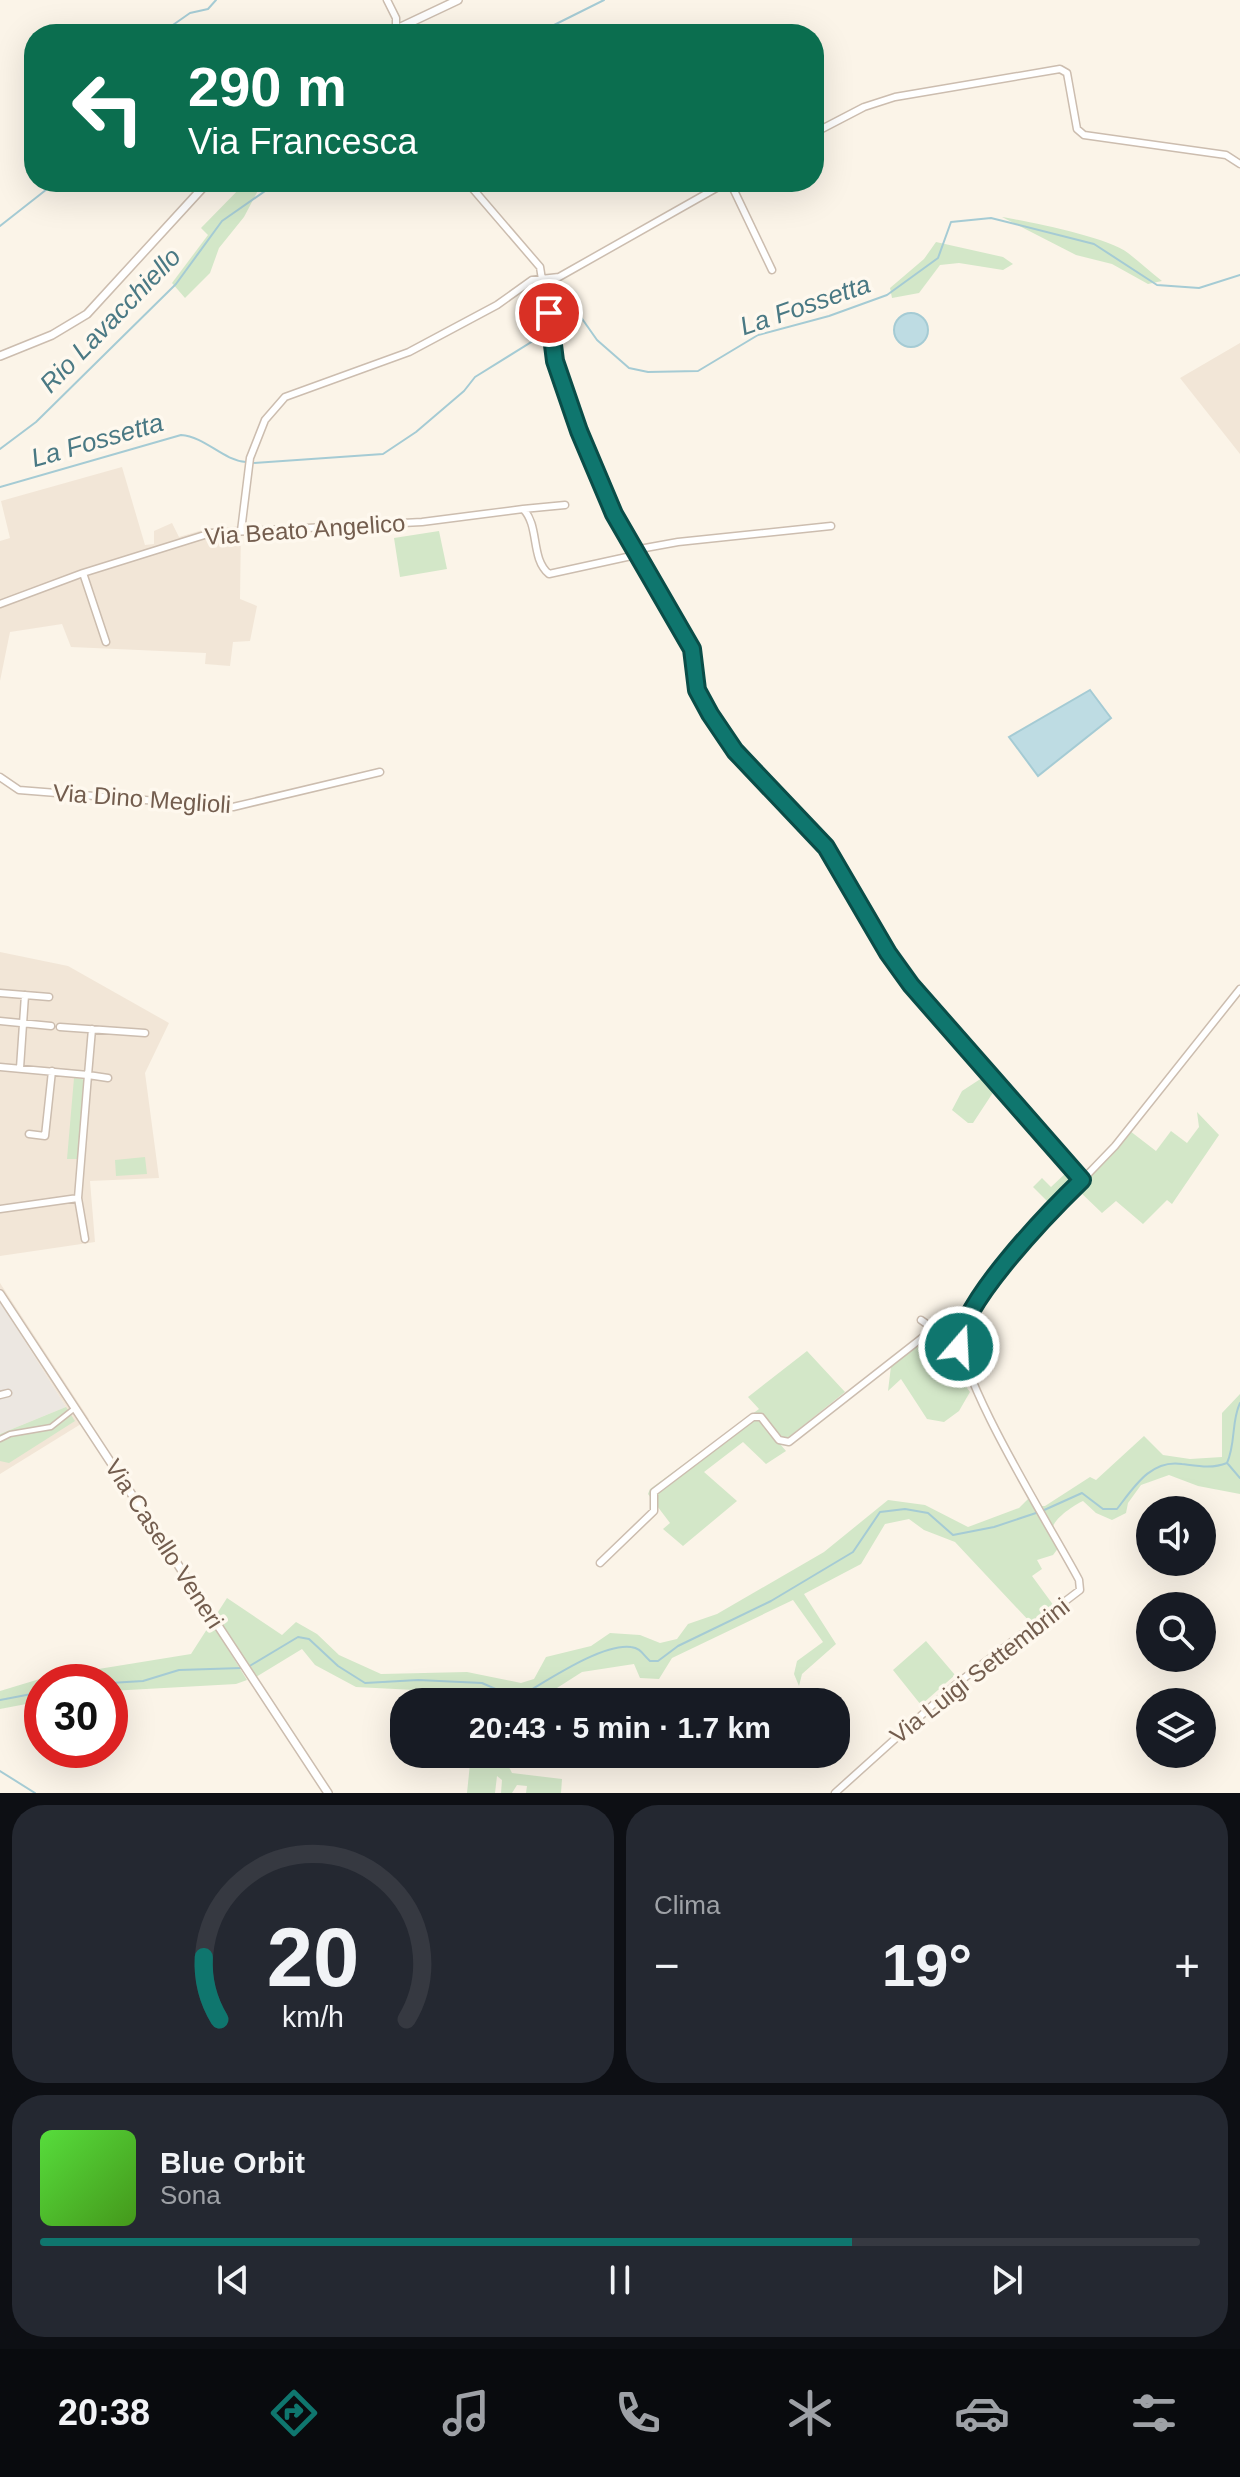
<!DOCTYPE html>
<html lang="it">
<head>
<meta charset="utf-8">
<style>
  :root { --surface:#171b24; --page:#242831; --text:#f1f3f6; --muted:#9ea1a6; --line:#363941; --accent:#0f766e }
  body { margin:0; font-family:Arial,sans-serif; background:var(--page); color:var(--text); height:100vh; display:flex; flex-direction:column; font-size:30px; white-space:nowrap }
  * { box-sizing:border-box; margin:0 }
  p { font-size:26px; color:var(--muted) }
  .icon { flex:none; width:44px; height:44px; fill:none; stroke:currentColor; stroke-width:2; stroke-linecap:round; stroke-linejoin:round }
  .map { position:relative; height:1793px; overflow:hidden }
  .drawer { display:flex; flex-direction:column; gap:12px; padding:12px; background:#0d0f14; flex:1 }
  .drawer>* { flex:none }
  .top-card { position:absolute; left:24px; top:24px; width:800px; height:168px; border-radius:32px; box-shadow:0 8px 32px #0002; background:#0b6e4f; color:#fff; overflow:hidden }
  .controls { position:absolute; left:1136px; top:1496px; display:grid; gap:16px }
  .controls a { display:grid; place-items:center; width:80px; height:80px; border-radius:50%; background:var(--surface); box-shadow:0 8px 32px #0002; font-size:40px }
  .speed { position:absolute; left:24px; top:1664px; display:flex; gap:16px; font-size:40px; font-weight:700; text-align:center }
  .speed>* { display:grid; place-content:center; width:104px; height:104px; border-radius:50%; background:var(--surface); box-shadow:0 8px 32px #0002; line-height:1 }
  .speed .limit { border:12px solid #d22; background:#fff; color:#111 }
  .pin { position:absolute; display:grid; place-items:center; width:68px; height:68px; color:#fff; margin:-34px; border:4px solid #fff; border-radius:50%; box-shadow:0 2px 8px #0007 }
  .me { position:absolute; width:88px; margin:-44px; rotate:19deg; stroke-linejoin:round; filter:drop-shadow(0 0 6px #0008) }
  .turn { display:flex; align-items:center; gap:28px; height:168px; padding:0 32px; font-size:36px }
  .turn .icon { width:104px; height:104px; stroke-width:2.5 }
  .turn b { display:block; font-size:56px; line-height:68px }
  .big { font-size:60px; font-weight:700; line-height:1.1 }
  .drawer .card { flex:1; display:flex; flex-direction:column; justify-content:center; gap:12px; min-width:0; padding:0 28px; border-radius:32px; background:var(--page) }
  .drawer .dial { align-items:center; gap:0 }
  .dial svg { height:208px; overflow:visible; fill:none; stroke:var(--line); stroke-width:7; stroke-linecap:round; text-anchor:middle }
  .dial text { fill:var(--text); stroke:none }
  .song { display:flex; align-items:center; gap:24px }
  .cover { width:96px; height:96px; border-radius:12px; background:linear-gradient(135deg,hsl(110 70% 55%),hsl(100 70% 35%)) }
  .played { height:8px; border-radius:4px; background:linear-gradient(90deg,var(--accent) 70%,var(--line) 70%) }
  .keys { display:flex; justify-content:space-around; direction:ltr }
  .heat { display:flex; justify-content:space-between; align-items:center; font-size:44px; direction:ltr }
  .drawer .tiles { flex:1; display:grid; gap:12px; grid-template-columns:1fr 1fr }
  .card:last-child { grid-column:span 2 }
  .trip { position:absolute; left:390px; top:1688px; width:460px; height:80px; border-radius:32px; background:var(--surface); box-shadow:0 8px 32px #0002; font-weight:700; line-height:80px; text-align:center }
  .tab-bar { display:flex; height:128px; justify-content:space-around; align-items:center; background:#090b0e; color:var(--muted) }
  .tab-bar .icon { width:56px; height:56px }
  .tab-bar .active { color:var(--accent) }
  .tab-bar b { font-size:36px; color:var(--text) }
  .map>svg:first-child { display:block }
</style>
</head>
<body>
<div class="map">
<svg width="1240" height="1793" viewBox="0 0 1240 1793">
  <rect width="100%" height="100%" fill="#fbf4e8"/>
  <!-- residential -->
  <path fill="#f2e6d7" d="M1240,343V454L1180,378Z
    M122,467L145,545L154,544V531L172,523L179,537L206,529L241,526L240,599L257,606L250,641L233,642L230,666L205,664L206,653L71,647L62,624L10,632L0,681V541L10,538L1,501Z
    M0,952L68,966L169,1023L145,1073L159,1178L90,1181L95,1242L0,1256Z
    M0,1283L89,1419L0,1474V1434L66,1407L0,1301Z"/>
  <!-- industrial -->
  <path fill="#ece7e1" d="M0,1301L66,1407L0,1434Z"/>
  <!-- green -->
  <path fill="#d3e7c8" d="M246,182L262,183L244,217L219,248L210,273L185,298L172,283L208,235L201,228Z
    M1002,217C1030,222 1107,237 1128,253C1140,262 1150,272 1162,281L1148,284L1112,264L1076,255Z
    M936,242L1003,257L1013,264L1003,270L959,263L940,265L919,293L892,298L890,288L924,259Z
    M439,531L447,569L400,577L394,538Z
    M985,1076L996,1088L973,1123H968L952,1110L962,1091Z
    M74,1078L88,1080L81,1159H67Z
    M1197,1112L1219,1135L1172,1204L1167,1200L1143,1224L1116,1201L1102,1213L1077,1189L1130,1131L1156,1151L1171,1131L1187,1143L1199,1127Z
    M145,1157L147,1174L116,1176L115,1160Z
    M1067,1172L1075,1180L1050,1204L1033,1187L1042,1178L1051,1187Z
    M932,1333L946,1343L927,1359L945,1384L959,1377L970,1392L959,1411L944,1422L927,1419L901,1379L888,1391L891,1366Z
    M807,1351L845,1392L780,1444L786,1451L766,1464L743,1442L704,1472L737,1501L683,1546L663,1529L670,1523L648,1494L650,1489L759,1409L748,1397Z
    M1240,1394V1494L1198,1486L1169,1475L1141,1485L1128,1503L1126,1513L1112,1520L1096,1513L1083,1501C1074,1505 1055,1518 1053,1527L1062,1543L1053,1555L1037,1560L1042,1569L1032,1576L1054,1606L1031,1623L955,1542L924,1530L909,1519L885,1524L861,1564L804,1594L836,1644L802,1674L799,1686L794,1674L797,1661L823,1642L793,1600L672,1658L659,1679L640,1678L634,1664L582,1672L535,1702H498L454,1692L356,1687L315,1665L302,1649L256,1677L227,1636L223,1641L247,1680L236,1684L110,1691V1682H42V1701L0,1709V1691L43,1678L191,1654L227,1598L282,1635L296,1622L317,1634L339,1655L381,1674L467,1672L521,1683L534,1679L546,1657L591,1646L610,1633L640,1635L660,1643L677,1639L688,1624L717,1614L824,1552L888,1500L925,1505L968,1527L1019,1508L1028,1499L1034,1506H1045L1090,1477L1096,1480L1144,1436L1163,1455L1190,1459L1222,1457V1413Z
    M66,1407L75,1421L9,1463L0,1461V1434Z
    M926,1641L955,1675L921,1705L893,1670Z
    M471,1754L504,1757L512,1773L562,1779L561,1793H526L527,1786L517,1785L512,1793H501L502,1780L497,1776L495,1793H467Z"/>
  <!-- water -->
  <path fill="#bedce3" stroke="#a5cbd4" stroke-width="2" d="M894 330a17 17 0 1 1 34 0a17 17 0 1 1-34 0Z
    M1090,690L1111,718L1038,776L1009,737Z"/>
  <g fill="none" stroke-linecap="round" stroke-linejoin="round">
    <!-- stream -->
    <path stroke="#a5cbd4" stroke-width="2" d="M160,34L190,13L208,9L216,0
      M536,34L604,0
      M0,226L56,182
      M554,328L578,313L597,340L629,368L648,372L698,371L758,335L829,316L887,295L938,258L951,222L991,218L1094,244L1157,285L1199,288L1240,275
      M0,449L36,422L176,284L222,221L278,182
      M253,463L383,454L416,432L464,391L475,377L549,331
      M0,487L181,435C206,437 222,460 246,462
      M1227,1463C1236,1443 1231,1422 1240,1403
      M1228,1464L1240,1478
      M1042,1511L1082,1493L1103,1509H1117C1134,1487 1151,1459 1182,1464C1198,1466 1212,1469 1227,1463
      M248,1667L298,1637L309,1639L338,1666L365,1683L418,1680L482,1683L514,1697L522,1695C547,1681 602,1643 631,1647C641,1648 643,1655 650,1661H658L678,1646L771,1601L853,1552L880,1512L905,1509L928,1513L953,1535L994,1527L1036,1513
      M110,1683L143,1681L179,1670L242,1668
      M0,1700L42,1692
      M0,1771L35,1793"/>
    <defs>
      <path id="pedestrian" d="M0,1439L10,1434L51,1427L75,1408"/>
      <path id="minor" d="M387,0L396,18V34
        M814,133L864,107L895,97L1060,69L1067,73L1077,129L1084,135L1226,155L1240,164
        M467,182L540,267L555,361L579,431L614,514L692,649L697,690L710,714L735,751L826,847L888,953L911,985L1082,1180
        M730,182L772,270
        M523,509L565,505
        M241,531L250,458L265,420L285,397L409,352L497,305L532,280L559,277L727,182
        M634,550L678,542L831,526
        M83,573L106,642
        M0,604L83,573L211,533L422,522L523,509C540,526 530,558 549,574L636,555
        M0,777L19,790L233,807L380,772
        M0,993L49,997
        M0,1021L51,1026
        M60,1027L145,1033
        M0,1067L88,1075L92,1029
        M20,1068L25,995
        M29,1134L45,1136L52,1071
        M78,1198L85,1239
        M0,1209L78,1198L88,1075L108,1078
        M921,1320L959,1347
        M0,1395L8,1393
        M600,1563L654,1511V1492L753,1417H761L779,1440L789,1442L932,1330
        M835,1793L955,1685L1080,1590L1079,1580C1055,1534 952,1371 960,1328L1035,1229L1115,1146L1240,989"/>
      <path id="tertiary" d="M386,34L458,0
        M0,356L52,335L87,314L208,182
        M0,1294L328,1793"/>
    </defs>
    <!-- pedestrian casing -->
    <use href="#pedestrian" stroke="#ccbdaf" stroke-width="7"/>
    <!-- minor casing -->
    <use href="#minor" stroke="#ccbdaf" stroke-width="9"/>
    <!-- tertiary casing -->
    <use href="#tertiary" stroke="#ccbdaf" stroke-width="10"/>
    <!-- pedestrian -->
    <use href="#pedestrian" stroke="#fff" stroke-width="4"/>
    <!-- minor -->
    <use href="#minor" stroke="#fff" stroke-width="6"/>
    <!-- tertiary -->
    <use href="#tertiary" stroke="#fff" stroke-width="7"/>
  </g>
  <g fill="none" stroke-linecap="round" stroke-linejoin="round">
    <defs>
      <path id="route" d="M549,313L555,361L579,431L614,514L692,649L697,690L710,714L735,751L826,847L888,953L911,985L1082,1180C1050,1211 958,1305 959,1347"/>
    </defs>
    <!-- route casing -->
    <use href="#route" stroke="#0a4d48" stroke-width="20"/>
    <!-- route -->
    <use href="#route" stroke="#0f766e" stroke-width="14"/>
  </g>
  <g text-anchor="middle" stroke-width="7" stroke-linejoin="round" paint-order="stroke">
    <!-- street labels -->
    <g font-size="24" fill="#735d4e" stroke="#fef8ee">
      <text transform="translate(305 530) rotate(-4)" y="8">Via Beato Angelico</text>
      <text transform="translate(142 799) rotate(4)" y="8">Via Dino Meglioli</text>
      <text transform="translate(164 1544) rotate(57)" y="8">Via Casello Veneri</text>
      <text transform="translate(980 1671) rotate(-38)" y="8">Via Luigi Settembrini</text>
    </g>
    <!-- water labels -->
    <g font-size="26" font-style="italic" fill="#4a7984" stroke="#fef8ee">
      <text transform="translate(805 305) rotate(-19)" y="9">La Fossetta</text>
      <text transform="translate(110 320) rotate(-46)" y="9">Rio Lavacchiello</text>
      <text transform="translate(97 440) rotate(-16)" y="9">La Fossetta</text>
    </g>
  </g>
</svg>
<div class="controls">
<a><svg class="icon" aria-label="sound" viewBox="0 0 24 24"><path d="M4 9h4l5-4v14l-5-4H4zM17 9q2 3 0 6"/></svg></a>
<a><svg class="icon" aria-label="search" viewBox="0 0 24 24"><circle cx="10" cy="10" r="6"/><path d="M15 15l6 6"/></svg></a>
<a><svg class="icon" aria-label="layers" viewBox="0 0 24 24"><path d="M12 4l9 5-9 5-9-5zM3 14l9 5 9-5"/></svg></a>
</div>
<div class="speed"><div class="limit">30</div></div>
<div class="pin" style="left:549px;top:313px;background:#d93025"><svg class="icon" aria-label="arrive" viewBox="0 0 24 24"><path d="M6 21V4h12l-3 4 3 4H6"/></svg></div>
<svg class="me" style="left:959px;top:1347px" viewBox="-20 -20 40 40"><circle r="17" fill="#0f766e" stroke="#fff" stroke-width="3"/><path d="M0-11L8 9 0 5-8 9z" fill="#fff"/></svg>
<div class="trip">20:43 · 5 min · 1.7 km</div>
<div class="top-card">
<div class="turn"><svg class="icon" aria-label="left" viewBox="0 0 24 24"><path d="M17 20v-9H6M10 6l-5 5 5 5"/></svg><div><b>290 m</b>Via Francesca</div></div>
</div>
</div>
<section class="drawer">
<div class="tiles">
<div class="card dial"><svg viewBox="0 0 100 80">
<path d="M14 69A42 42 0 1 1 86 69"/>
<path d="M14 69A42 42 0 0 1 8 45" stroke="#0f766e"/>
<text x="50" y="56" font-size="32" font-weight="700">20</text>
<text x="50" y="72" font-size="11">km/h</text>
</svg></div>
<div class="card"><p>Clima</p>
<div class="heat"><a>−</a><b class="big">19°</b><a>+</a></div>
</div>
<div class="card">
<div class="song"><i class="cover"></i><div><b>Blue Orbit</b><p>Sona</p></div></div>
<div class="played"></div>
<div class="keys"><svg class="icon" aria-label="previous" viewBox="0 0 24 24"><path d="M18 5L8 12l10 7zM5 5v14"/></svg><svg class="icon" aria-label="pause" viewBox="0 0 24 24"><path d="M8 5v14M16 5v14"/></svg><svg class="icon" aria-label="next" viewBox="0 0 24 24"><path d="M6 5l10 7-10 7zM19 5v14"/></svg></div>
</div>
</div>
</section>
<nav class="tab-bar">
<b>20:38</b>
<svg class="icon active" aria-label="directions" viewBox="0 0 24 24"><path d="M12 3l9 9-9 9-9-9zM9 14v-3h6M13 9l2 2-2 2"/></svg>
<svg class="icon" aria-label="music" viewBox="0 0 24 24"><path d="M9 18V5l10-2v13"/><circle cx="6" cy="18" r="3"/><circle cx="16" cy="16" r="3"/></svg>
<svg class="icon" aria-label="phone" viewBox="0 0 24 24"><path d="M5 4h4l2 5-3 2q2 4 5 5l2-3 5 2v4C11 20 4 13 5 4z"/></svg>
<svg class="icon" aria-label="climate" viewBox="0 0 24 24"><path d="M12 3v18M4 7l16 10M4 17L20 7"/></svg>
<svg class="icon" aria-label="car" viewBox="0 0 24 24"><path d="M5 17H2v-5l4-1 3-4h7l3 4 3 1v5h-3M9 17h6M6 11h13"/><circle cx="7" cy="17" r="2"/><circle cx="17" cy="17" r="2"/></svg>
<svg class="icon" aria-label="filters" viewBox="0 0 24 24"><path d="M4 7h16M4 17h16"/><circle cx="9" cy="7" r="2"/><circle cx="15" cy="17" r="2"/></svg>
</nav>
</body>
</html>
